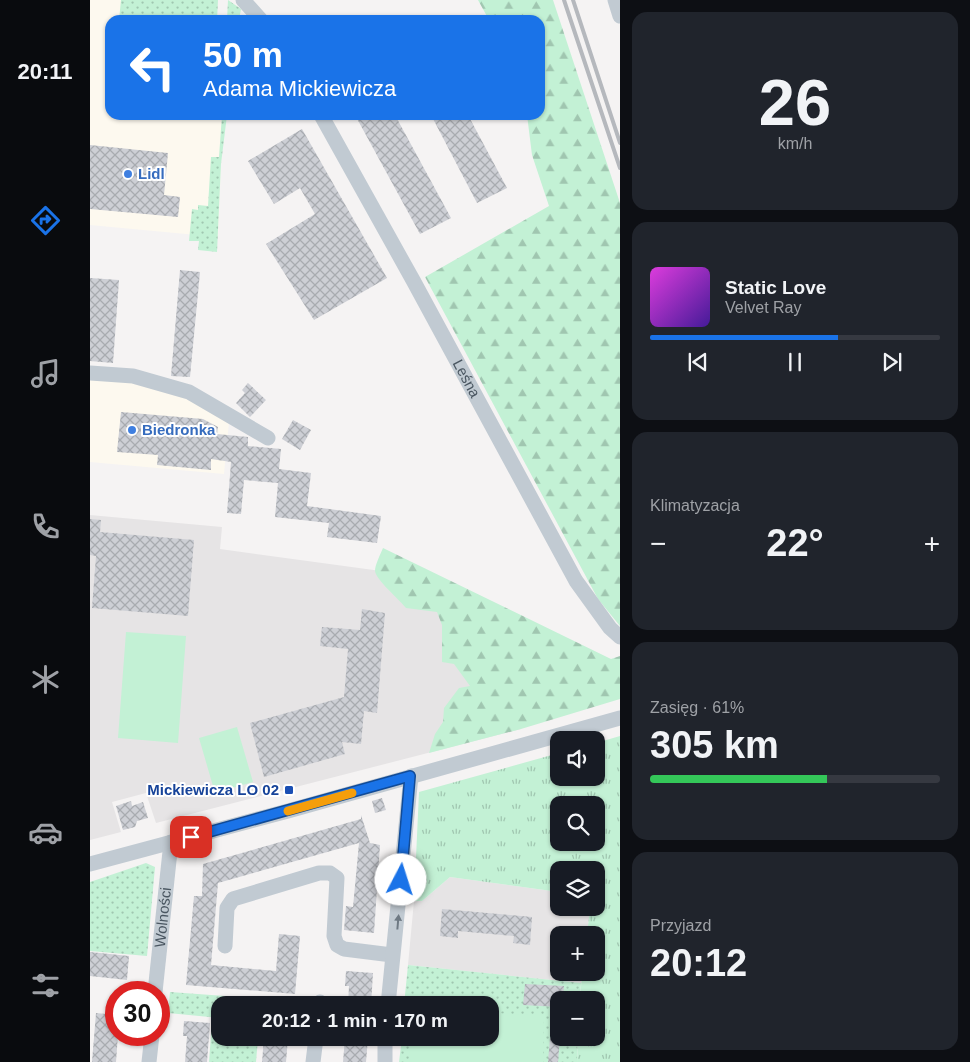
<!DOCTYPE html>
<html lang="pl">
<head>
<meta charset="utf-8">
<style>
  :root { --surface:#171b24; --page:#20242c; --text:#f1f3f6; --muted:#9ea1a6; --line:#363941; --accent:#1a73e8 }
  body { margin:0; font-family:Helvetica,sans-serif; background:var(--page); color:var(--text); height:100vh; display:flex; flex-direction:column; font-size:19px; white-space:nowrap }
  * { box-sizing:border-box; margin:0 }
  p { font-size:16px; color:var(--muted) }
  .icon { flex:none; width:28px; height:28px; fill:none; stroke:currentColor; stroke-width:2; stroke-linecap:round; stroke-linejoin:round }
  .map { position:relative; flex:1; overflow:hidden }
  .details { display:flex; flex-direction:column; gap:12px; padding:12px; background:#0d0f14; width:350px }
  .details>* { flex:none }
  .hud { position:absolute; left:15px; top:15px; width:440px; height:105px; border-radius:15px; box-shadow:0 1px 4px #0004; background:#1a73e8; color:#fff; overflow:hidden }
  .fabs { position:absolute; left:460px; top:731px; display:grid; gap:10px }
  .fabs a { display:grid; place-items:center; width:55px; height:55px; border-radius:10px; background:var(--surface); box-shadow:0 1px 4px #0004; font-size:25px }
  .speed { position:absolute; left:15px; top:981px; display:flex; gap:10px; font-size:25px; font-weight:700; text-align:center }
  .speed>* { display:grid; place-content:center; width:65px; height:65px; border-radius:50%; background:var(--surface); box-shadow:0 1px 4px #0004; line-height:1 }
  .speed .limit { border:8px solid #d22; background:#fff; color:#111 }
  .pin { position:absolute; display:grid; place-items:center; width:42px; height:42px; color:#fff; margin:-21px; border-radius:10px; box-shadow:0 2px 8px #0006 }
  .me { position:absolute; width:55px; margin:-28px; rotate:5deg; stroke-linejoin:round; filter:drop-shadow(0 0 4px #0008) }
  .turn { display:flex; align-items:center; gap:18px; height:105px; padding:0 15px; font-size:22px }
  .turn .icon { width:65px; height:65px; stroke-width:2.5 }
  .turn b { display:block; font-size:35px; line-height:42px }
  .big { font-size:38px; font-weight:700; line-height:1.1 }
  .details .card { flex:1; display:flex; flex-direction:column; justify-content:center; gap:8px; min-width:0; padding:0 18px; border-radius:15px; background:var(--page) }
  .details .dial { align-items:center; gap:0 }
  .dial b { font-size:65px; line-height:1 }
  .song { display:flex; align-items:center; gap:15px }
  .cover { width:60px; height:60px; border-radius:8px; background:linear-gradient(135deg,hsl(300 70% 55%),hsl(260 70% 35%)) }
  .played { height:5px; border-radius:2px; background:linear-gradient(90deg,var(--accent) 65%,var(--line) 65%) }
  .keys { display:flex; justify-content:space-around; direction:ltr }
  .heat { display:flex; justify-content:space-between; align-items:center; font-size:28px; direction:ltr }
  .charge { height:8px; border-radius:4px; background:linear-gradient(90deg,#34c759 61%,var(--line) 0) }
  .trip { position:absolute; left:121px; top:996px; width:288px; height:50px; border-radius:15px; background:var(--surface); box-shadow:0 1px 4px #0004; font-weight:700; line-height:50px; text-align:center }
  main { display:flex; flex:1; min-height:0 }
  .menu { display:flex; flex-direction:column; width:90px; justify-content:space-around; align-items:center; background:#090b0e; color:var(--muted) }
  .menu .icon { width:35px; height:35px }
  .menu .current { color:var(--accent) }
  .menu b { font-size:22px; color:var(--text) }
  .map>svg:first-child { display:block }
</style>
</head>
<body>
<main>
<nav class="menu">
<b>20:11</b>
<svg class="icon current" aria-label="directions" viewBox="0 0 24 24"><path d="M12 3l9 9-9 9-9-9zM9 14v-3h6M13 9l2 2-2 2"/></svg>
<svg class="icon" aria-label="music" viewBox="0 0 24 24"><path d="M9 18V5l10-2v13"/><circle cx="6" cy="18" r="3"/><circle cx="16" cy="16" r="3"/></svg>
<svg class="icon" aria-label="phone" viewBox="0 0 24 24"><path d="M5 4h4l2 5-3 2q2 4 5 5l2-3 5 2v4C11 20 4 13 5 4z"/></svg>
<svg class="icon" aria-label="climate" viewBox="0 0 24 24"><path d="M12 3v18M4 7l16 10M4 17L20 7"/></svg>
<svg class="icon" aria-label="car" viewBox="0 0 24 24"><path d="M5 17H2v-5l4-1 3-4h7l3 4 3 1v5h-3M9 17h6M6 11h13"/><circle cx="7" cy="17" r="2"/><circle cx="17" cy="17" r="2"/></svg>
<svg class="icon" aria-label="filters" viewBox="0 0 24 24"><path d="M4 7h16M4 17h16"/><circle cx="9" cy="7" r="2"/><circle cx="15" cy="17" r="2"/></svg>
</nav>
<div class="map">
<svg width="530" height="1062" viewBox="0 0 530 1062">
  <defs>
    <pattern id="grass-dots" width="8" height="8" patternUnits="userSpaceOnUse" patternTransform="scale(1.25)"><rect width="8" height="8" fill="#c3f1d5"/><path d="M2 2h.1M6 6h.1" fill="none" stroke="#a0c6b0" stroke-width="1.8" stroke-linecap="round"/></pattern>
    <pattern id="forest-firs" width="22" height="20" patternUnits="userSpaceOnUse" patternTransform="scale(1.25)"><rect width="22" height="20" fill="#c3f1d5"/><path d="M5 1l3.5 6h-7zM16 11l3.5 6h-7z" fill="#a0c6b0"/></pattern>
    <pattern id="park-tufts" width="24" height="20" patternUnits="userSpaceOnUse" patternTransform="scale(1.25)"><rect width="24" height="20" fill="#c3f1d5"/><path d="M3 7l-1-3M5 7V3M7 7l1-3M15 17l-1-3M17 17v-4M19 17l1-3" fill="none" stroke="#a0c6b0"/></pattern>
    <pattern id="building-cross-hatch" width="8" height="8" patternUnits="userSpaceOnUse" patternTransform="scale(1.25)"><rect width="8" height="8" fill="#cdcfd5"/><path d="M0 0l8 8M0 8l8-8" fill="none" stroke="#a8abb0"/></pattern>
  </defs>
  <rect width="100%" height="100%" fill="#f5f3f3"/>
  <!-- commercial -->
  <path fill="#fdf9ef" d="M0,0H36L33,20H20V115H133L128,237L0,225Z
    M0,378L53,383L107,400L139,422L134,474L0,462Z"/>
  <!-- education -->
  <path fill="#e6e4e5" d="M0,515L132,527L130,549L291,571L406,615L431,729L66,823L56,793L22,802L31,832L0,840Z
    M360,877L469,892V908H500L497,935H469V972L492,973L491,983L318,965L324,901H332Z"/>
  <!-- grass -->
  <path fill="url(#grass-dots)" d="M31,0H128L127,20H29Z
    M138,0L151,9L149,20H137Z
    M132,115H137L131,164L127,252L108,250L109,241H99L102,209L108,210V205L118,206L121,157H129Z
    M56,863L65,867L57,956L0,951V882Z
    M318,965L491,983L490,1000H469V1038H488L487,1062H309L312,1038H400V1005H314Z
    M80,992L204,1001L203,1005H130V1018L78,1013Z
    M122,1022H130V1038H168L166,1062H119Z"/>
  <!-- forest -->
  <path fill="url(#forest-firs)" d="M388,0H463L530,203V626L508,599L335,277L459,206L442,155L437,115H450V20H399Z
    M293,548L521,659L530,656V699L431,729L339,753L345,734L353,722L354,708L369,688L380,686L364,664L352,662V625L347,612L316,608C309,599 286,580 285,571C285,565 290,555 293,548Z"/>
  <!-- park -->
  <path fill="url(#park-tufts)" fill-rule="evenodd" d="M530,736V1062H487L488,1038H506V1000H490L492,973L506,972V935H497L500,908H506V870H469V892L360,877L332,901H324L329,792L469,753V778H506V743ZM469,805H506V842H469Z"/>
  <!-- pitch -->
  <path fill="#c3f1d5" d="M36,632L96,636L88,743L28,738Z
    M147,727L163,782L125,793L109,738Z
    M400,1013L454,1015L453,1062H319L320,1038H400Z"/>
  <!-- building -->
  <path fill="url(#building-cross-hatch)" d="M265,115H305L361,218L330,234Z
    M341,115H378L417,188L387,203Z
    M212,129L297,278L224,320L176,244L225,214L210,188L184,204L158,161Z
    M0,145L78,153L74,195L90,197L88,217L0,209Z
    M90,270L110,272L100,377L81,376Z
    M0,278L29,280L23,363L0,361Z
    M158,383L176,400L160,417L146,403L155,393L152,390Z
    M31,412L113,419L128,427L127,434L158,437V446L191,449L189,469L221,473L217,506L291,516L287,543L237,537L239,523L185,517L188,483L154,480L151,514L137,513L141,462L121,459V470L67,465L68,455L27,452Z
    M203,420L221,430L210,450L192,439Z
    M0,519L11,520L10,532L104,540L98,616L2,608L6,556L0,555Z
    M272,609L295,613L287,713L274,711L271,744L252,742L255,754L174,777L160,723L254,697L258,649L230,646L232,627L270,630Z
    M292,798L296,810L285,813L282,801Z
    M41,801L42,806L53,802L58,818L47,821L45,827L33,830L26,806Z
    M271,815L280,843L290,845L284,933L254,930L256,906L263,907L269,843L128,883L121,965L186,971L189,934L210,936L205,994L96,985L104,896H112L113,864L271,819Z
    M352,909L442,917L440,945L423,943L424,936L368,931V938L350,936Z
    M0,952L39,956L37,980L0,976Z
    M256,971L283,973L281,1005H258L259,986H255Z
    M435,984L474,986L473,1000H469V1007L433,1005Z
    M6,1013L26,1015V1035H28L26,1062H2Z
    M94,1021L120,1023L117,1062H95L97,1036H93Z
    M174,1038H198L196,1062H172Z
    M255,1038H278L276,1062H253Z
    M460,1038H470L468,1062H458Z"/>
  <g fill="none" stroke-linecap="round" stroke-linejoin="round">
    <!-- minor -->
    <g stroke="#c1cad2" stroke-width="15">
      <path d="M153,0L171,20"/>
      <path d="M525,0L530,16"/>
      <path id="s1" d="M231,115L324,282L486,581L520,628L530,637"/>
      <path d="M0,373L43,376L99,392L178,438"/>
      <path d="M0,864L198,811L530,718"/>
      <path d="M135,946L137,908L143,899L229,873H240L247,878L244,936L247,945L254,949L302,955"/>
      <path id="s2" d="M65,992L81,842"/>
      <path d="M230,1005V1002"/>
      <path d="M298,1005L321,776"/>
      <path d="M59,1062L62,1035"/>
      <path d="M223,1062L226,1038"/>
      <path d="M295,1062V1038"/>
    </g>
    <!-- rail -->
    <path stroke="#b5b8bd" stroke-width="4" d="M474,0L530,168
      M483,0L530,143"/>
  </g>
  <!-- one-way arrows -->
  <defs><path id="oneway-solid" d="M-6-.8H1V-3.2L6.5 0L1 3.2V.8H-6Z" transform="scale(1.25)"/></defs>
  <use fill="#6e7983" href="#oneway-solid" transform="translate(308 922) rotate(-85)"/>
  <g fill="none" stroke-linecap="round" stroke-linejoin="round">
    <defs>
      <path id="route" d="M101,837L320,776L311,880"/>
    </defs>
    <!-- route casing -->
    <use href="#route" stroke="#114b97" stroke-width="12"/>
    <!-- route -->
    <use href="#route" stroke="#1a73e8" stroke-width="9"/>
    <!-- slow -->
    <path stroke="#f59e0b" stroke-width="9" d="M198,811L262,793"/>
  </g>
  <!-- markers -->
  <g fill="#3f7fe0" stroke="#fff" stroke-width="2">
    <circle cx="38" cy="174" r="5"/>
    <circle cx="42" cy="430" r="5"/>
  </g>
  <rect fill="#1a4fb4" stroke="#fff" stroke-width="2" x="194" y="785" width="10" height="10" rx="2.5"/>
  <g text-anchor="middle" stroke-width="4" stroke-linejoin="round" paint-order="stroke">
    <!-- shop labels -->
    <g font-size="15" font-weight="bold" fill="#366cbe" stroke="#fff" text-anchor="start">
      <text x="48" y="179">Lidl</text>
      <text x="52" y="435">Biedronka</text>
    </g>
    <!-- street labels -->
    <g font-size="15" fill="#4a5661" stroke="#fff">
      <text dy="5" stroke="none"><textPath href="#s1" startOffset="301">Leśna</textPath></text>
      <text dy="5" stroke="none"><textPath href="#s2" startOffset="75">Wolności</textPath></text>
    </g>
    <!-- transit labels -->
    <g font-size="15" font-weight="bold" fill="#164399" stroke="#fff" text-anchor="end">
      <text x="189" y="795">Mickiewicza LO 02</text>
    </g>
  </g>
</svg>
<div class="fabs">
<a><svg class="icon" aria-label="sound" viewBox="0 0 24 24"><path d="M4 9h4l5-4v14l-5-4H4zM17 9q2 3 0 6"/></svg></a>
<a><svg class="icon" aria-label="search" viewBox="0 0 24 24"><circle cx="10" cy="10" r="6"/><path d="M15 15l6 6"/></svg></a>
<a><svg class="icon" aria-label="layers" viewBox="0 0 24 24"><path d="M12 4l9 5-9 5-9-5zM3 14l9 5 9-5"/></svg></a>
<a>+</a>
<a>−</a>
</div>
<div class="speed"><div class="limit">30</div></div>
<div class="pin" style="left:101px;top:837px;background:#d93025"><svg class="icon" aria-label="arrive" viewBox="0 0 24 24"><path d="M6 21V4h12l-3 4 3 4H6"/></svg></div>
<svg class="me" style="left:311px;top:880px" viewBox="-20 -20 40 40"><circle r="19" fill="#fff"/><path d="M0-13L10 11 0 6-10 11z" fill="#1a73e8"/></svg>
<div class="trip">20:12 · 1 min · 170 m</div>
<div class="hud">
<div class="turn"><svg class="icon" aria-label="left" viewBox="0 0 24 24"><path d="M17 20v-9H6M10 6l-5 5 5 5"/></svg><div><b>50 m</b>Adama Mickiewicza</div></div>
</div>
</div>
<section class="details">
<div class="card dial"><b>26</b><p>km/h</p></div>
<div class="card">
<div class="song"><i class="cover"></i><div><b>Static Love</b><p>Velvet Ray</p></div></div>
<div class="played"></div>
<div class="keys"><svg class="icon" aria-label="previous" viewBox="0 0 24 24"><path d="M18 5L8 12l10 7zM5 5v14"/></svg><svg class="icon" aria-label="pause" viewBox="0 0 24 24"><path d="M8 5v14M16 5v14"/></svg><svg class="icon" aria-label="next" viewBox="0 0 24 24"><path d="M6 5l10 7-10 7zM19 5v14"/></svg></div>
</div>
<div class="card"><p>Klimatyzacja</p>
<div class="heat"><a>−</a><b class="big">22°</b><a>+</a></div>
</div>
<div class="card"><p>Zasięg · 61%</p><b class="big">305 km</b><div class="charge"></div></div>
<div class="card"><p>Przyjazd</p><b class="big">20:12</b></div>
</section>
</main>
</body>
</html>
